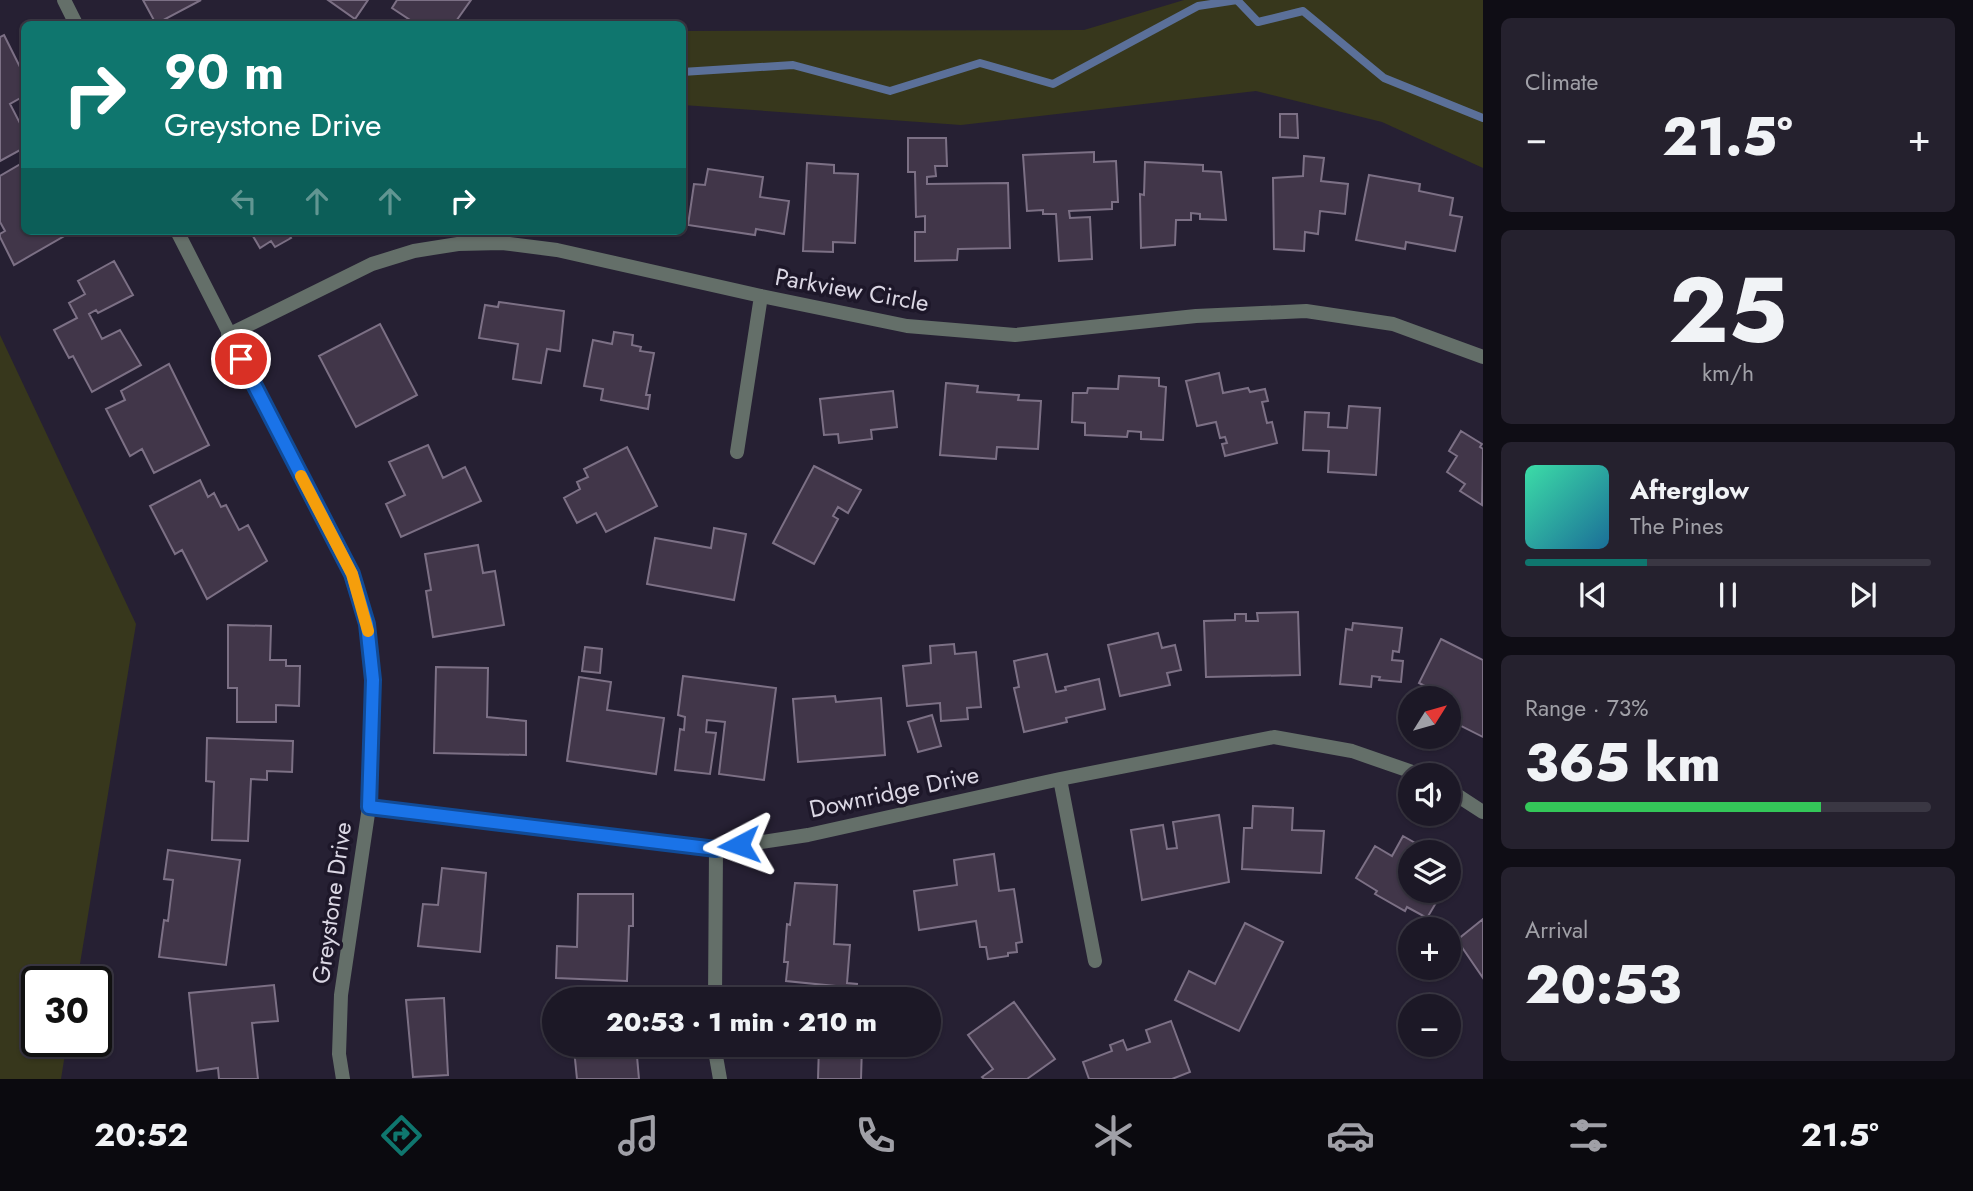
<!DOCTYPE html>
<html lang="en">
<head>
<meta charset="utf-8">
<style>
  :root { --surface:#1c1826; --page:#25212e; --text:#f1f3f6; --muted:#a0a0a7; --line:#3a3743; --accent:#0f766e }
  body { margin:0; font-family:Jost,sans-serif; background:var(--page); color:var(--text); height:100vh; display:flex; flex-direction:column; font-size:26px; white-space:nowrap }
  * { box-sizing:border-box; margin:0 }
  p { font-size:23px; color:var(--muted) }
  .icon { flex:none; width:38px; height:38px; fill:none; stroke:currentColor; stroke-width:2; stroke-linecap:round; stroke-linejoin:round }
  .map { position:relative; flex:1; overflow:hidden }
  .sheet { display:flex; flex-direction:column; gap:18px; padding:18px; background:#0f0d15; width:490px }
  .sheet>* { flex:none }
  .top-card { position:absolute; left:21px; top:21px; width:665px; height:214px; border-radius:10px; box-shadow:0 2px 5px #0004,0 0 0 2px var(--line); background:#0f766e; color:#fff; overflow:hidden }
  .needle { width:46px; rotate:53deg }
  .tools { position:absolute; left:1398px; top:686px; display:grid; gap:14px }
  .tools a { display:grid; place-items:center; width:63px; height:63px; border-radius:50%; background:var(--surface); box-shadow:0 2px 5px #0004,0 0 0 2px var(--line); font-size:35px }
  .speed { position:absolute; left:21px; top:966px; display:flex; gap:14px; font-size:35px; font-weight:700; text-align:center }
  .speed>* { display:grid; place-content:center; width:91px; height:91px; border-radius:50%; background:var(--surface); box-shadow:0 2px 5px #0004,0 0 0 2px var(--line); line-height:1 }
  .speed .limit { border:4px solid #111; border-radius:10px; background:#fff; color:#111 }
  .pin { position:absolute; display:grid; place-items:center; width:60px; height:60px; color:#fff; margin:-30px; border:4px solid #fff; border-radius:50%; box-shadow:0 2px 7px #0007 }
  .me { position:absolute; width:77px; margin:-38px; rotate:266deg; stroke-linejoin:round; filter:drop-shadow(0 0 5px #0008) }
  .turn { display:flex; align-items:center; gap:24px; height:147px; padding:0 28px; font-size:32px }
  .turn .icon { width:91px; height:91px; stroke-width:2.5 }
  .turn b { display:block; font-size:49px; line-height:60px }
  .lanes { display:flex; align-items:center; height:66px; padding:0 28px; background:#0003; justify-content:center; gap:35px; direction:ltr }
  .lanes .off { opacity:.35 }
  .big { font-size:52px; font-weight:800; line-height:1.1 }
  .sheet .tile { flex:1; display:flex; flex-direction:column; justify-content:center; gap:10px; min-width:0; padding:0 24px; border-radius:10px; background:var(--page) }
  .sheet .dial { align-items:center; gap:0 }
  .dial b { font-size:91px; line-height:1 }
  .song { display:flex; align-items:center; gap:21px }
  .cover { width:84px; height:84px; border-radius:10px; background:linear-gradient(135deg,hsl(160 70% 55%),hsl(200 70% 35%)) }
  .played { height:7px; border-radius:4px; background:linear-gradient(90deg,var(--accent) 30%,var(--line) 30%) }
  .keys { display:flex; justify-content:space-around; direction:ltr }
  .heat { display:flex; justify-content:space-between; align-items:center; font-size:38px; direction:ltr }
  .charge { height:10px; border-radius:5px; background:linear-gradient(90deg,#34c759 73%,var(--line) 0) }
  .trip { position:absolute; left:542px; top:987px; width:399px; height:70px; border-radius:35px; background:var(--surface); box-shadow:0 2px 5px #0004,0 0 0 2px var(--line); font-weight:800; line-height:70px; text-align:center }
  .menu { display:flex; height:112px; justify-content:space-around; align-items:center; background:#0b0a0f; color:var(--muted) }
  .menu .icon { width:49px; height:49px }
  .menu .selected { color:var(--accent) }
  .menu b { font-size:32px; color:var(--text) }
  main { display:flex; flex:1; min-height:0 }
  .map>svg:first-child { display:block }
</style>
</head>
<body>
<main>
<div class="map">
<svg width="1483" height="1079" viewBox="0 0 1483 1079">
  <rect width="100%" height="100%" fill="#262033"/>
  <!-- green -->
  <path fill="#37371c" d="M1184,0H1483V168L1382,122L1256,91L961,125L683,105V31L1084,30Z
    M0,335L136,624L77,982H37V1041H67L61,1079H0Z"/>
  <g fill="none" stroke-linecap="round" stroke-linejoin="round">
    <!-- stream -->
    <path stroke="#5b7099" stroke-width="8" d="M682,72L793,65L890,91L980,63L1053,84L1198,6L1237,0L1258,22L1303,11L1384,78L1483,118"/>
  </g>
  <!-- building -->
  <path fill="#413649" stroke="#7c7085" stroke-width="2" d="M143,0H201L156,24Z
    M328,0H368L355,19Z
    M397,0H471L454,24H444L438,21L436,24H411L413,22L392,8Z
    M4,35L24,75V96L10,104L24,131V148L0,161V37Z
    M1280,114H1297L1298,138L1280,137Z
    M908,138H946L947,166H935L936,176L927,177V184L1008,183L1010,248L958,249L957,260L915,261V232H925V216L916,217L915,172H908Z
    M1094,152V162L1116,161L1118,202H1112V209L1069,211L1070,218L1090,217L1092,259L1059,261L1056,214H1043V210L1027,211L1023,155Z
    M1304,156L1324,158L1321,181L1348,184L1345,214L1320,211L1318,234L1305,232L1304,251L1274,249L1273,178L1303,176Z
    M24,162V231H73L14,265L0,237V234L5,231L0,222V176Z
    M1145,162L1203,165V171L1221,172L1226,220L1200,219V214L1191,213V220H1176L1175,245L1141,248L1140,194L1144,195Z
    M807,163L834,165V173L858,174L855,243L833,242V252L803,251Z
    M708,169L763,177L760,197L789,201L784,234L756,229L755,235L688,225L694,184L705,185Z
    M1369,175L1420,184L1419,191L1453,198L1450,215L1462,217L1455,251L1406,242L1405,249L1356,240Z
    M250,231H289L287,232L291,238L275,247L271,241L260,248Z
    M114,261L133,295L98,313L96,310L89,314L102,339L120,330L141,365L92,392L73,356L69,358L54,330L77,318L69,303L85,294L78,281Z
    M499,302L564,311L560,351L547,349L541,383L513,379L518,344L479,338L485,305L498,307Z
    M380,324L417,395L356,427L319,356Z
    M614,332L633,335L632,345L641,347L640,351L654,353L646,395H650L648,409L601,400L603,389L584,386L593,340L612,344Z
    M169,364L209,445L154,473L142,449L130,456L106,409L125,400L121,391Z
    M1219,373L1223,393L1248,388L1250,392L1265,389L1268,401L1262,402L1267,423L1272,422L1277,443L1225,456L1222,444L1227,443L1225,437L1220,438L1216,422L1197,426L1186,381Z
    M1119,376L1159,378V386L1166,387L1163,440L1141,439V432L1128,431L1127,437L1085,435V423L1072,422L1073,393H1087L1088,388L1118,389Z
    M946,383L978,386L977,392L1019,395L1018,400L1041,401L1038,449L997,447L996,459L940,455Z
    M893,391L897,427L871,430L872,439L839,443L838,434L824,435L820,399Z
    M1349,406L1380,408L1376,475L1328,472L1329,451L1303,450L1305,412L1329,413L1328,427L1347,428Z
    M1461,431L1482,444L1480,447L1483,449L1482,505L1460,491L1465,484L1447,472L1457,456L1449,451Z
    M428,445L443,478L465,467L481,501L401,537L386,504L405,495L389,462Z
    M627,447L657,506L606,532L596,513L577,523L564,498L580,489L577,482L588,477L584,469Z
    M814,466L861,490L848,513L838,507L833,516L838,519L814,564L773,543Z
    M200,480L208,497L214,493L221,507L226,505L239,530L248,525L267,561L207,599L182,550L175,554L150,506Z
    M714,528L746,534L734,600L647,584L655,538L711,548Z
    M478,545L483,573L495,571L504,625L433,637L426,591L431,590L425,554Z
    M1298,612L1300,675L1206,677L1204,621L1235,620V614H1246V621H1258L1257,613Z
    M1353,623L1402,628L1399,652L1393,651L1392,660L1403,661L1401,682L1379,680L1380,677L1372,676L1371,687L1340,684L1346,629L1352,630Z
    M228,625L271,626L270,660H286V666H300L299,706L276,705V722H237V688H228Z
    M1158,633L1162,648L1175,645L1181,670L1167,673L1170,685L1120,696L1108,645Z
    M1441,639L1483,660V737L1449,720V698H1431L1435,691L1419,683Z
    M954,644L955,654L976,652L981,707L967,708L968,719L941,721L940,703L907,706L903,666L931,663L930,646Z
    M585,647L602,649L600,673L582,671Z
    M1047,654L1056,692L1066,690L1065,687L1099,679L1105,709L1066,718L1067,722L1024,732L1014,688L1019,687L1014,661Z
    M436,667L488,668L487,717L526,721V755L434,753Z
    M683,676L776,688L764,780L719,774L725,722L707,720L706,732L716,733L710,774L675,770L680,729L684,730L685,717L678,715Z
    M579,677L611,682L607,710L664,718L656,774L567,761Z
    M835,696L836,702L881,698L885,755L798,762L793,699Z
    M932,715L941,746L918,752L908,722Z
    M207,738L293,741L292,772L267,771V780L251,779L248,841L212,840L214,782L206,781Z
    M1253,806L1293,808L1292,830L1324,831L1321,873L1242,869L1244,828H1252Z
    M1219,815L1229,882L1142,900L1131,830L1163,825L1167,849L1177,848L1173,822Z
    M1403,836L1431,852H1410V891H1443L1427,918L1407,907L1405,911L1375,894L1377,891L1356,878L1375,846L1392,856Z
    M168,850L240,860L226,965L159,957L164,920L168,921L173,880L164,879Z
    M994,854L999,891L1014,889L1022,942L1016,943L1017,952L1008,953V956L988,959L986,947H980L976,921L919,930L914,891L957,885L954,860Z
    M442,868L486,873L480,952L418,946L423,904L438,905Z
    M795,883L837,885L834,944L850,945L847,983L857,984L856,993L845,992V987L786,981L788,962H784L787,924L790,925Z
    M578,894H633V926H629L627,981L556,978L557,946L577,947Z
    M1483,919V978L1457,940Z
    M1245,923L1283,942L1239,1031L1175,1000L1189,971L1215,984Z
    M274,985L278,1021L252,1023L258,1079H219L218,1068L197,1071L189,993Z
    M781,991L865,995L864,999H780Z
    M444,998L448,1075L413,1077L406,1000Z
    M1014,1002L1055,1059L1027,1079H984L982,1077L993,1069L968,1035Z
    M1171,1021L1190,1072L1172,1079H1089L1083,1062L1112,1051L1110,1045L1123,1040L1127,1050L1150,1042L1146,1030Z
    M591,1045H636L639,1079H577L574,1049L592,1048Z
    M819,1045H862L861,1079H818Z"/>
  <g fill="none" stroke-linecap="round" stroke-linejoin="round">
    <!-- minor -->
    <path stroke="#646f69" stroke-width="14" d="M228,335L372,264L414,251L458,244L502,243L557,250L761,296L907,326L1015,335L1196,316L1306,311L1393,324L1483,357
      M737,452L761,296
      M1060,779L1095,961
      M1449,790L1483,812
      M369,807L716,849L808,835L1060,779L1274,737L1352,751L1421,775
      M715,999L716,849
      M714,1045L720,1079"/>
    <!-- tertiary -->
    <path stroke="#646f69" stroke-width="14" d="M64,0L76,24
      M177,231L352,574L367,624L373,679L369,807L341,995L339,1054L343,1079"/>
  </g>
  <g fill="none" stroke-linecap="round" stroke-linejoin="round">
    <defs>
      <path id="route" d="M241,359L352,574L367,624L373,680L369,807L716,849L739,845"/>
    </defs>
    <!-- route casing -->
    <use href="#route" stroke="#114b97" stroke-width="18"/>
    <!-- route -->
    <use href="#route" stroke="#1a73e8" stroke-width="12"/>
    <!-- slow -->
    <path stroke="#f59e0b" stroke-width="12" d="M301,476L352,574L368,631"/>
  </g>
  <g text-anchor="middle" stroke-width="7" stroke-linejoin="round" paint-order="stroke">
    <!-- street labels -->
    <g font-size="24" fill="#dbd7e4" stroke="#1d1729">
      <text transform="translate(852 290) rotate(10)" y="8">Parkview Circle</text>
      <text transform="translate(894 792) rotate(-12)" y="8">Downridge Drive</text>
      <text transform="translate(332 903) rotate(-82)" y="8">Greystone Drive</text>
    </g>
  </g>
</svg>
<div class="tools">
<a><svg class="needle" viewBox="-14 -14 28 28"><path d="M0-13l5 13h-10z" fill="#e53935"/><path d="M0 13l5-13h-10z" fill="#a0a0a7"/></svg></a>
<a><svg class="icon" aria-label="sound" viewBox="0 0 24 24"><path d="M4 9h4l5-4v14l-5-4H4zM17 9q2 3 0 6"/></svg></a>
<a><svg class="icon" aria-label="layers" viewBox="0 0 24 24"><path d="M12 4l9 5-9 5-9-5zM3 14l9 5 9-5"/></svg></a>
<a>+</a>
<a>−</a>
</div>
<div class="speed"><div class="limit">30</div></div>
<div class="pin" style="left:241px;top:359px;background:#d93025"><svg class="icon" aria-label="arrive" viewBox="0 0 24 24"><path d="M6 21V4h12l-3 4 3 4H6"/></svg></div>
<svg class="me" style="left:739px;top:845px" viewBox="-20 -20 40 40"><path d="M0-17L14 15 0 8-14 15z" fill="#1a73e8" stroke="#fff" stroke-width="4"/></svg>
<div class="trip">20:53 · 1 min · 210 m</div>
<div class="top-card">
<div class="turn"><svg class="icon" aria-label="right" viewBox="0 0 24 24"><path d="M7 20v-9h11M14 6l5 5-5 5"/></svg><div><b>90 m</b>Greystone Drive</div></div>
<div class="lanes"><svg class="icon off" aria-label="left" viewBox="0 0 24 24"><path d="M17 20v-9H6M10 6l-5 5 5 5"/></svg><svg class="icon off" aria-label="ahead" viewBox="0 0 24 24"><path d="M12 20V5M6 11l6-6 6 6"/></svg><svg class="icon off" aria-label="ahead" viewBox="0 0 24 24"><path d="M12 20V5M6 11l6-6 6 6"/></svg><svg class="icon" aria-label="right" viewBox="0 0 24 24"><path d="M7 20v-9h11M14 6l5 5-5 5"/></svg></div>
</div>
</div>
<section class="sheet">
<div class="tile"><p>Climate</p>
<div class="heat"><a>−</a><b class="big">21.5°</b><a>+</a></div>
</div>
<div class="tile dial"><b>25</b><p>km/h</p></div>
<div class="tile">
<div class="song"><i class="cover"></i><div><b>Afterglow</b><p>The Pines</p></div></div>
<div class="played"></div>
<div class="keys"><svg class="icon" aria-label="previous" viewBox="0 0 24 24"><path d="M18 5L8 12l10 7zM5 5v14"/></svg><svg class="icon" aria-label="pause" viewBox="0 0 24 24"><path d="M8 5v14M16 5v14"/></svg><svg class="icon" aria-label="next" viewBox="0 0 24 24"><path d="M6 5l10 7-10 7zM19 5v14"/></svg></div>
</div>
<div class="tile"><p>Range · 73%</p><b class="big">365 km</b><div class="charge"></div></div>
<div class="tile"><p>Arrival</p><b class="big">20:53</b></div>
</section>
</main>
<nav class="menu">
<b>20:52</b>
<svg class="icon selected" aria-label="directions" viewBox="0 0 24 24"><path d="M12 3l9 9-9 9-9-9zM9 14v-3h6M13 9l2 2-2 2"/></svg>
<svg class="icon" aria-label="music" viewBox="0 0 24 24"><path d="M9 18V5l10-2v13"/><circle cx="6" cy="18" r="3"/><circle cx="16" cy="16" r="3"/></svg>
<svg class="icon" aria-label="phone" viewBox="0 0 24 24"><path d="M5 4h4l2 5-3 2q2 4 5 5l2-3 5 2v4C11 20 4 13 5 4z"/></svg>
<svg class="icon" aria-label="climate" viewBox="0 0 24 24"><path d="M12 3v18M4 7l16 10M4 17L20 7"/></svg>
<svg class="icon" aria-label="car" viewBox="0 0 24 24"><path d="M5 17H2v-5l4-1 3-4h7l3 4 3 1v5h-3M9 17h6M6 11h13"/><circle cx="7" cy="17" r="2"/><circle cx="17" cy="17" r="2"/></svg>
<svg class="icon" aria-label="filters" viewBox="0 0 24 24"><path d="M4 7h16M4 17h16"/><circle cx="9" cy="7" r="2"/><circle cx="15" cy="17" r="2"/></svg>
<b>21.5°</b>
</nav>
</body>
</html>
